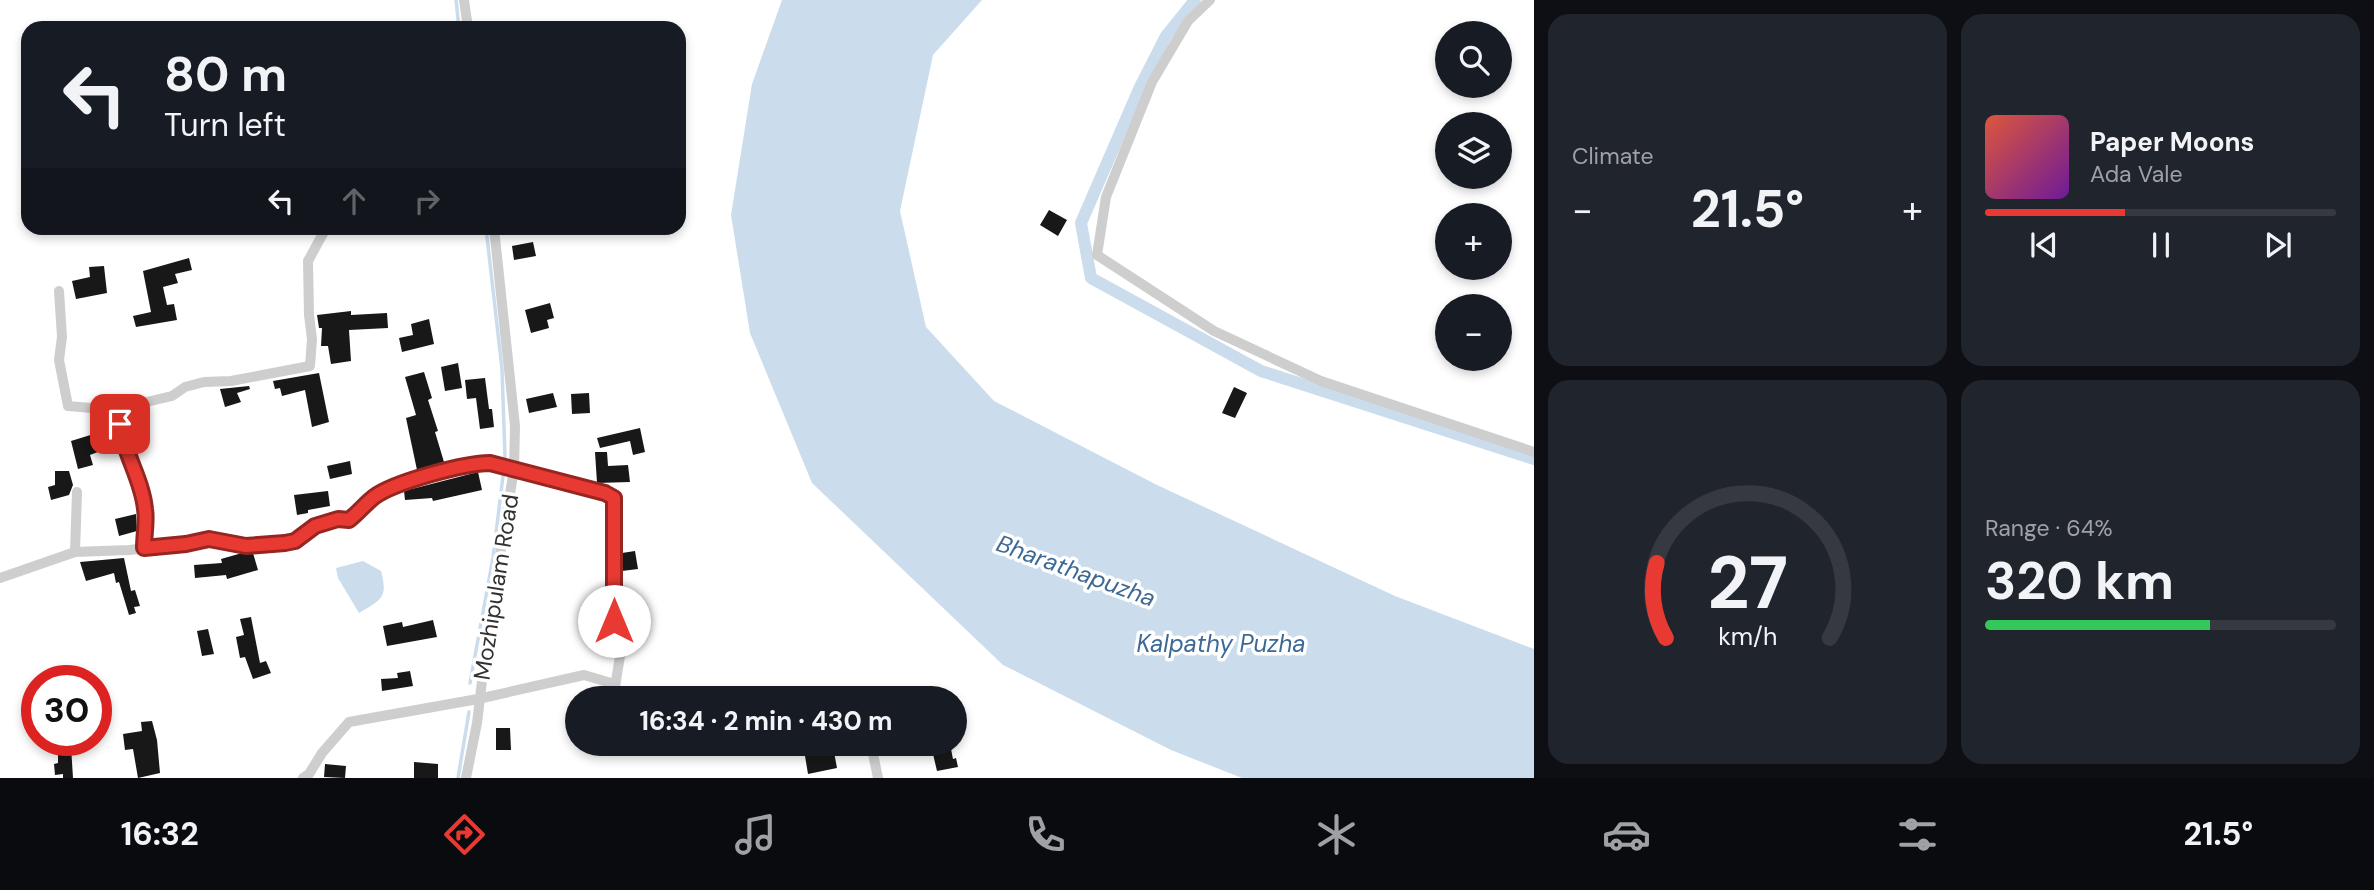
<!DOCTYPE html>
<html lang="en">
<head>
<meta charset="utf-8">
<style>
  :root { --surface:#171b24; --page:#20242c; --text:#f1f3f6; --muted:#9ea1a6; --line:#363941; --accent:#e83a33 }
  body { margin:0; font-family:"DM Sans",sans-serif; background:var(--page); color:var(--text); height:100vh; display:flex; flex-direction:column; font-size:26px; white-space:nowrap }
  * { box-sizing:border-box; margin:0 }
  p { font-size:23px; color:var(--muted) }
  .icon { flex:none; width:38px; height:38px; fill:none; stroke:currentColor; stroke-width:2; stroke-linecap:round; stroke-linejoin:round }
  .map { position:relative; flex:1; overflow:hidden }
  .details { display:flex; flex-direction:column; gap:14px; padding:14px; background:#0d0f14; width:840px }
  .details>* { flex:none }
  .banner { position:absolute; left:21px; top:21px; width:665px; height:214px; border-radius:21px; box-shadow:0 4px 10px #0003; background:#171b24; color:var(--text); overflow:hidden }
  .tools { position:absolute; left:1435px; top:21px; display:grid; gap:14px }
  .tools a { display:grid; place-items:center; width:77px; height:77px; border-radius:50%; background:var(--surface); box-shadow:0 4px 10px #0003; font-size:35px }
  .speed { position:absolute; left:21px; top:665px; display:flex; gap:14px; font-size:35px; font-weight:700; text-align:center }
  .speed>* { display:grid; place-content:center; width:91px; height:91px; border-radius:50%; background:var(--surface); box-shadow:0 4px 10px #0003; line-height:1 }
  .speed .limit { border:10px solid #d22; background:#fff; color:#111 }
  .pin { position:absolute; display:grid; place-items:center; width:60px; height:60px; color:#fff; margin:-30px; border-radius:14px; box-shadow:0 4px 10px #0006 }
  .me { position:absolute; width:77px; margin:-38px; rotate:0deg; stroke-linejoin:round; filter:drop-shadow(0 0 5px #0008) }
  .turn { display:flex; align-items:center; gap:24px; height:147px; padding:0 28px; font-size:32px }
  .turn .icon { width:91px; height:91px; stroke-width:2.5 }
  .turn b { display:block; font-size:49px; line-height:60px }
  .lanes { display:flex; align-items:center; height:66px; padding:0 28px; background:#0003; justify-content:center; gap:35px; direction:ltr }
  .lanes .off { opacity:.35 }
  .big { font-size:52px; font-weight:700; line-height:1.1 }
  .details .card { flex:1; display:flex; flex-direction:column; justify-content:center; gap:10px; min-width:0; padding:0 24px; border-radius:21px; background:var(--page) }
  .details .dial { align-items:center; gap:0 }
  .dial svg { height:182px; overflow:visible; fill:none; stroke:var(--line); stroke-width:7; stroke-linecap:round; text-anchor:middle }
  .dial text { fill:var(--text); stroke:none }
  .song { display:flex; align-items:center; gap:21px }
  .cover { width:84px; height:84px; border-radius:10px; background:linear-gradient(135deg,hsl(10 70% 55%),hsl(280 70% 35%)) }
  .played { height:7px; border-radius:4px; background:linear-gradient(90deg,var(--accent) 40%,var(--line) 40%) }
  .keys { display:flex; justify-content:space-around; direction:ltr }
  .heat { display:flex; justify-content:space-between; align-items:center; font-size:38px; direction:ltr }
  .charge { height:10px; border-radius:5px; background:linear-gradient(90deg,#34c759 64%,var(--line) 0) }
  .details .tiles { flex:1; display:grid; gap:14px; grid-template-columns:repeat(2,1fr) }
  .trip { position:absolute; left:565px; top:686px; width:402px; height:70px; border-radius:35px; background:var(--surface); box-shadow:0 4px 10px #0003; font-weight:700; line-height:70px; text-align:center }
  .tab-bar { display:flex; height:112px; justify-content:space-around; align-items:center; background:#090b0e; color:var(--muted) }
  .tab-bar .icon { width:49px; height:49px }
  .tab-bar .selected { color:var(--accent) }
  .tab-bar b { font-size:32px; color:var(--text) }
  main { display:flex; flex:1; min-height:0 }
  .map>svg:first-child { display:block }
</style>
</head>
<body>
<main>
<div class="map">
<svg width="1534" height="778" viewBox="0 0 1534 778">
  <rect width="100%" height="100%" fill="#fff"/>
  <!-- water -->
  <path fill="#cbdced" d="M782,0H982L933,55L900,211L926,327L994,401L1155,484L1395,596L1534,649V778H1242L1171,750L1003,665L812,483L750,333L731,215L752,84Z
    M363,561L381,571C388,598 382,599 359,613L338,578L336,568Z"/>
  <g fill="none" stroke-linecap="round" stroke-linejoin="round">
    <!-- stream -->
    <path stroke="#cbdced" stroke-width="3.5" d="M456,0L459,28
      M486,228L502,369L505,457
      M470,683L493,558L503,476
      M458,778L469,712"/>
    <!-- canal -->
    <path stroke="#cbdced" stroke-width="12" d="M1195,0L1166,36L1140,87L1081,223L1091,278L1261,371L1534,459"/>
  </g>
  <!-- building -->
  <path fill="#181818" d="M1049,210L1067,220L1058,236L1040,225Z
    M533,242L536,256L514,260L512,246Z
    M189,258L192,270L175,274L178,283L163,287L167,305L174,304L177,320L136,327L133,316L151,312L143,271Z
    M104,266L107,293L76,299L72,281L90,277L89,267Z
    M550,303L554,318L547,320L549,328L531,333L525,310Z
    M351,311V315L387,313L388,328L349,330L351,361L331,364L328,346H321L322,328H319L317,315Z
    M429,319L434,344L402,352L399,338L413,335L411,324Z
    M458,363L462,388L445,391L441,367Z
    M424,372L432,398L428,400L438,431L435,432L444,462L417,470L406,418L416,415L405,377Z
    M319,373L329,422L312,427L305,390L282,396L280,388L275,389L273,381Z
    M485,378L489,409H492L494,427L480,429L476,398L467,399L465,380Z
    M249,386L250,389L237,393L241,402L225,407L220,389Z
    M1234,387L1247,393L1235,418L1222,413Z
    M553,393L557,407L529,413L526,399Z
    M589,393L590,413L572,414L571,394Z
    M640,428L645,452L633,455L630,441L600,448L597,438Z
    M97,433L103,450L90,455L93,465L78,469L71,441Z
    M595,452H607L608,466L628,465L630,482L597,483Z
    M350,461L352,474L330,479L327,466Z
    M55,471H69L73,485L69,495L51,500L48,487L55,485Z
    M478,472L482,490L433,501L432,498L405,500L404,491Z
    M328,491L330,506L308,510V513L297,515L294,495Z
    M136,514L137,531L119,536L115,519Z
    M635,551L638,569L622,571V553Z
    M242,553H253L258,570L227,579L226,575L195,578L194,565L222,563L221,559Z
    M124,558L131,591L135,590L140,606L134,607L136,613L129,615L119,582L116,583L114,573L86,581L80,562Z
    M251,617L260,663L266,661L271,673L253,679L245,657L240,658L236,637L244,635L240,619Z
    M433,620L437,637L387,646L383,626L402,622L403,627Z
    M208,629L214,654L202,656L197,631Z
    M410,671L413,686L382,691L381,679L398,678L397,673Z
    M152,721L157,740L160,773L138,778L133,749L125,750L123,734L142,731L141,722Z
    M496,728H510L511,750H496Z
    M58,746H71L73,778H63V774L55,775L54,764L58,763Z
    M951,749L953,759L956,758L958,767L937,771L933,754Z
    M834,752L837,768L808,774L805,756Z
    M414,762L438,764V778H414Z
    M325,764L346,766L345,778L324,777Z"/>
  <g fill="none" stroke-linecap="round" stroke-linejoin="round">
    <!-- minor -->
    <path stroke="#cecece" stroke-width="10" d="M464,0L468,28
      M1210,0L1188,21L1152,82L1106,197L1097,255L1214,331L1321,381L1534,452
      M59,291L62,337L59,360L68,406L127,411
      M144,548L146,510L137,475L123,443L120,424L127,411L138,404L172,396L185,387L204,382L231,381L310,366L312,339L309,315L308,261L326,228
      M75,552L77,492
      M0,578L75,552L129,550L186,544L209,539L246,546L285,543L295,541L315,526L338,519L349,520C358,513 365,504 374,497C394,482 465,463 490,463L605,493L614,498V621L620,656L615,687L611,683
      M699,744L727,747L858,744
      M871,744L878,778
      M303,778L309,774L322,753L349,722L478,699L584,675L611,683L617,698
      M466,778L477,723L488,631L514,469L515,426L494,228"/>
  </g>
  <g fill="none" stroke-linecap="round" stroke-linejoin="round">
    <defs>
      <path id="route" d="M120,424C124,454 142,479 145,509C147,521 144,535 144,548L186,544L209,539L246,546L285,543L295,541L315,526L338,519L349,520C358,513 365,504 374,497C394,482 465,463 490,463L605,493L614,498V621"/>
    </defs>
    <!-- route casing -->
    <use href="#route" stroke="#972621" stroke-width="18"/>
    <!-- route -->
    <use href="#route" stroke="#e83a33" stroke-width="12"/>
  </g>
  <g text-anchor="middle" stroke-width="7" stroke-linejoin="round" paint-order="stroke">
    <!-- street labels -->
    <g font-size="23" fill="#313131" stroke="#fff">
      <text transform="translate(496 587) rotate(-81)" y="8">Mozhipulam Road</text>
    </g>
    <!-- water labels -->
    <g font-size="24" font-style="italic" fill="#3d6995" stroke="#fff">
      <text transform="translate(1076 571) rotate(20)" y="8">Bharathapuzha</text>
      <text x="1221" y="652">Kalpathy Puzha</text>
    </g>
  </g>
</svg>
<div class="tools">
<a><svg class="icon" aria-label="search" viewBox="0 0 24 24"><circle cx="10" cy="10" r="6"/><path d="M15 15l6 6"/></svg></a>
<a><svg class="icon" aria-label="layers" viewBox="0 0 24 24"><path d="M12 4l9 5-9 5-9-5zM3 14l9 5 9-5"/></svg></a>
<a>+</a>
<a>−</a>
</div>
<div class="speed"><div class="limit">30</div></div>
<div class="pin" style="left:120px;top:424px;background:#d93025"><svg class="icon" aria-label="arrive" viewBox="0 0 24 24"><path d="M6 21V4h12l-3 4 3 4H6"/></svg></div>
<svg class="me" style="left:614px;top:621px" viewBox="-20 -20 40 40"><circle r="19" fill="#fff"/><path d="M0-13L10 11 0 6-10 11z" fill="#e83a33"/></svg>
<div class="trip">16:34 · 2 min · 430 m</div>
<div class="banner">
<div class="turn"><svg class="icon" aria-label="left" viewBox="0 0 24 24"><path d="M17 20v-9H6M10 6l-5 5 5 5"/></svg><div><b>80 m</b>Turn left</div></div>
<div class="lanes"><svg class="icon" aria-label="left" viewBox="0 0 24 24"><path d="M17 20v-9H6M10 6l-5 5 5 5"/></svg><svg class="icon off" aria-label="ahead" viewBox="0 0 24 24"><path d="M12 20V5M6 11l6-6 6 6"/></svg><svg class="icon off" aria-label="right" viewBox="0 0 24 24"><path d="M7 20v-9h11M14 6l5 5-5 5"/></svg></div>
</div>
</div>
<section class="details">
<div class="tiles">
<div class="card"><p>Climate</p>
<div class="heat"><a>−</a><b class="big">21.5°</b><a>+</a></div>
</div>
<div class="card">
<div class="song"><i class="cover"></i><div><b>Paper Moons</b><p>Ada Vale</p></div></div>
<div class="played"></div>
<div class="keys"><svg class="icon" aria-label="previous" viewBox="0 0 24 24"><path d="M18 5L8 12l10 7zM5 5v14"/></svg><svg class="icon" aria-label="pause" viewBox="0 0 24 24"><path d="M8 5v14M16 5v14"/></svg><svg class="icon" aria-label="next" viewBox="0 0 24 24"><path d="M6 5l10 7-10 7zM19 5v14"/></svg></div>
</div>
<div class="card dial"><svg viewBox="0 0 100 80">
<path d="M14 69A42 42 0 1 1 86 69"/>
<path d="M14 69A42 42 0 0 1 10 36" stroke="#e83a33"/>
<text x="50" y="56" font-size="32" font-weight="700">27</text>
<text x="50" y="72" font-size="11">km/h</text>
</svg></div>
<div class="card"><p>Range · 64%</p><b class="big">320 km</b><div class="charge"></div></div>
</div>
</section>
</main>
<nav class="tab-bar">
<b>16:32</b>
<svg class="icon selected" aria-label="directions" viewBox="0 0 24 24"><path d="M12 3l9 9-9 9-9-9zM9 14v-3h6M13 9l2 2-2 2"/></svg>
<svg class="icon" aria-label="music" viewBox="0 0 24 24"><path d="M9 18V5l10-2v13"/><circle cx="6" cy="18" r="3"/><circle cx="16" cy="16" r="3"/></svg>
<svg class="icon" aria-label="phone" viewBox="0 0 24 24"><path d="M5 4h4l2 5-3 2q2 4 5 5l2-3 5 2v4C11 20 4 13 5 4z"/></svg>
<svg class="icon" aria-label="climate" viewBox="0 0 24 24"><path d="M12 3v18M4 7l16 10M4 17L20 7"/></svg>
<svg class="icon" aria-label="car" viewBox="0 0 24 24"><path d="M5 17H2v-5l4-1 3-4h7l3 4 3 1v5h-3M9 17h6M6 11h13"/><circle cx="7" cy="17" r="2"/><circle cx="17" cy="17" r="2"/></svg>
<svg class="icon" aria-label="filters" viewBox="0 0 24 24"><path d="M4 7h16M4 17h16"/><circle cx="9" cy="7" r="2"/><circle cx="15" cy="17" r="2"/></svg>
<b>21.5°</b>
</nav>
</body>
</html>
